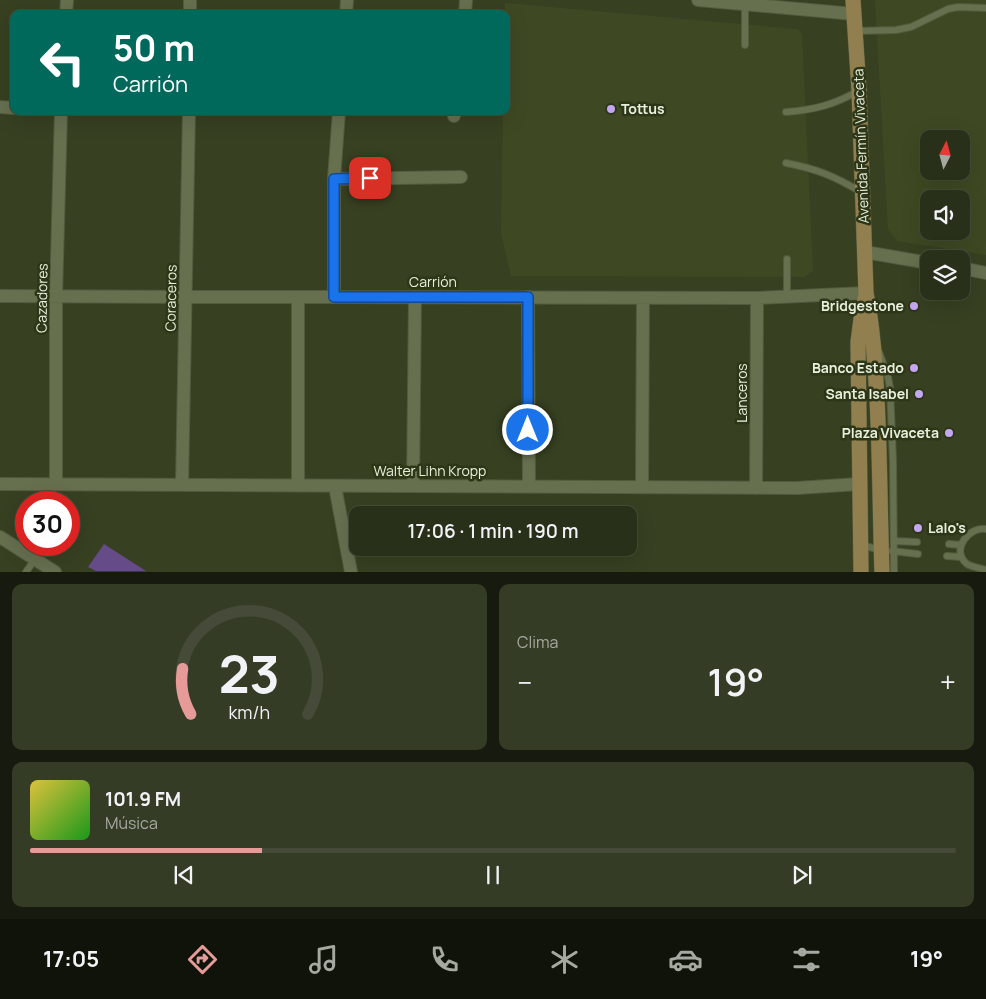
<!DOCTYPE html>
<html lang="es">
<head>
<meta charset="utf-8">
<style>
  :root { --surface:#293019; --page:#353c26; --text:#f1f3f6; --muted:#a5a9a2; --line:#454b38; --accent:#e69b98 }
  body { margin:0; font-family:Manrope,sans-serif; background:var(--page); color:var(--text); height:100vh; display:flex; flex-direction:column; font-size:19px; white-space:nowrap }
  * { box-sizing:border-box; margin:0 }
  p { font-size:16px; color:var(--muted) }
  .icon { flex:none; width:28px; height:28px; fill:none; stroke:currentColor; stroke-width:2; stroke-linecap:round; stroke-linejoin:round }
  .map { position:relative; height:572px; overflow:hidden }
  .panel { display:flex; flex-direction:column; gap:12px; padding:12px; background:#171a0e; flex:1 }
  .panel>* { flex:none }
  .top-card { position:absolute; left:10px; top:10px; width:500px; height:105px; border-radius:10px; box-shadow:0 5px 20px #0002,0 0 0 1px var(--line); background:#00695c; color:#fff; overflow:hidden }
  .needle { width:32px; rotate:6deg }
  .tools { position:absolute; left:920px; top:130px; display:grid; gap:10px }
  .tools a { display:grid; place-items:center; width:50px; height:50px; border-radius:10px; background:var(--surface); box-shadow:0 5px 20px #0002,0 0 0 1px var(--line); font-size:25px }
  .speed { position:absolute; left:15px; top:491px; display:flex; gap:10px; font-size:25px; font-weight:700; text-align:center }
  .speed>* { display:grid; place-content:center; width:65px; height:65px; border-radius:50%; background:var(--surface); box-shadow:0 5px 20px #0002,0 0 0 1px var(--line); line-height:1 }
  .speed .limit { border:8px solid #d22; background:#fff; color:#111 }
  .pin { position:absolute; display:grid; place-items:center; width:42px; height:42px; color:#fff; margin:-21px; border-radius:10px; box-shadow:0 2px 8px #0006 }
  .me { position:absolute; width:55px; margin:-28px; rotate:0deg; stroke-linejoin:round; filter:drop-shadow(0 0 4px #0008) }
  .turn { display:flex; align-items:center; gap:18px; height:105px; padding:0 20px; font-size:22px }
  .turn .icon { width:65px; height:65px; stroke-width:2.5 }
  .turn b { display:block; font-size:35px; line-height:42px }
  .big { font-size:38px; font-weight:600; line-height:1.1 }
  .panel .tile { flex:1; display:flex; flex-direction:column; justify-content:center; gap:8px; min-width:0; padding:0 18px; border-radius:10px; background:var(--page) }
  .panel .dial { align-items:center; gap:0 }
  .dial svg { height:130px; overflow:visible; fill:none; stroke:var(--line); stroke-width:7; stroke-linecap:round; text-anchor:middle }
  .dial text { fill:var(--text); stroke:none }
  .song { display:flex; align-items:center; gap:15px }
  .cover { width:60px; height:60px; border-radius:8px; background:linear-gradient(135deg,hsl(50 70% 55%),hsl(120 70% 35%)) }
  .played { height:5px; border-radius:2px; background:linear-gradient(90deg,var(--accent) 25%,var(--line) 25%) }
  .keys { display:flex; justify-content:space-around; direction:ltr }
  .heat { display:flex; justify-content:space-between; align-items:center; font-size:28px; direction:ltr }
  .panel .tiles { flex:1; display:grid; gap:12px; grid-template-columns:1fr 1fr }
  .tile:last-child { grid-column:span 2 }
  .trip { position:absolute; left:349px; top:506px; width:288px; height:50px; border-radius:10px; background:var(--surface); box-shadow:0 5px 20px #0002,0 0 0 1px var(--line); font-weight:600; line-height:50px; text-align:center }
  .dock { display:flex; height:80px; justify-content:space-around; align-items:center; background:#10130a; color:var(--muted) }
  .dock .icon { width:35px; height:35px }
  .dock .selected { color:var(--accent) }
  .dock b { font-size:22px; color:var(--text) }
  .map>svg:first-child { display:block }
</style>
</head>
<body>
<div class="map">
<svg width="986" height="572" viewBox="0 0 986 572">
  <rect width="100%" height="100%" fill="#374021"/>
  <!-- built -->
  <path fill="#3e4923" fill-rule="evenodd" d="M875,0H986V255L898,241L888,230ZM929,139H961V171H929ZM929,199H961V231H929Z
    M505,3L797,29L802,34L813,271L804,277L511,276L501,233L503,111H506V14H505Z"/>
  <!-- green -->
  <path fill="#654b87" d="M104,544L146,571H96L88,567Z"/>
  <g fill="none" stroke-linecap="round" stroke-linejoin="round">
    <defs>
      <path id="lane" d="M745,4V45
        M856,31L896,30L911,27L948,9L958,7L986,8
        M786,112C813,110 834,105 858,91
        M786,163C817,169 834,176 861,192
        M787,259V297
        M879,352L888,377L890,388L893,461L894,572
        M986,529C969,526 950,550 967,564C972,567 980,568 986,570
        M894,541L917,542
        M949,544L961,545
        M860,545L882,550
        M892,551L918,554
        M947,556L961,557
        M26,572L35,559"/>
      <path id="street" d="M698,0L854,14
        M66,14L67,0
        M190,14V0
        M346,14L347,0
        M465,14L466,0
        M0,107L14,108
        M454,116L455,111
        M334,179L461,177
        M865,252L929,263
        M961,268L986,273
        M0,296L186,297H334L757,298L866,293
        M298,297V485
        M334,297V179L339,111
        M528,297L529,486
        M0,484L797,488L859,484
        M56,484V296L61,111
        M182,485L189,111
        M335,486L351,572
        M413,486L415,297
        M642,487L643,298
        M756,488L757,298
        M0,537L55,572"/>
      <path id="secondary" d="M853,0L859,90L866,293C873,328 875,363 877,399C880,457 880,514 882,572
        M861,572L858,342L861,319L865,299"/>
    </defs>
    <!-- lane casing -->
    <use href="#lane" stroke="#535b3f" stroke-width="8"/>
    <!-- street casing -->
    <use href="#street" stroke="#535b3f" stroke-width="14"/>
    <!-- secondary casing -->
    <use href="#secondary" stroke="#535b3f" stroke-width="16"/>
    <!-- lane -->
    <use href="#lane" stroke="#66704f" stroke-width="6"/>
    <!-- street -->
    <use href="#street" stroke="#66704f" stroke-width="12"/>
    <!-- secondary -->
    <use href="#secondary" stroke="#917f4f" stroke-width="15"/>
  </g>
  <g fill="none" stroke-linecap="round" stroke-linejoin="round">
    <defs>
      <path id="route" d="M370,178L334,179V297H528V430"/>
    </defs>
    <!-- route casing -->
    <use href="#route" stroke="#114b97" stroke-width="12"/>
    <!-- route -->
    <use href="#route" stroke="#1a73e8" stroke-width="9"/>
  </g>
  <!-- markers -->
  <g fill="#c4a7f1" stroke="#2d3617" stroke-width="2">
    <circle cx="611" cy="109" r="5"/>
    <circle cx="914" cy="306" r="5"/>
    <circle cx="914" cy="368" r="5"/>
    <circle cx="919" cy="394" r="5"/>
    <circle cx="949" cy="433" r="5"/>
    <circle cx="918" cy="528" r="5"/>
  </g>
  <g text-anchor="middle" stroke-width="5" stroke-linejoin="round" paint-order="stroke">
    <!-- poi labels -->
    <g font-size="14" font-weight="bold" fill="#e8efdc" stroke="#2d3617" text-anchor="end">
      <text x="621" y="114" text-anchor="start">Tottus</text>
      <text x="904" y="311">Bridgestone</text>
      <text x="904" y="373">Banco Estado</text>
      <text x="909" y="399">Santa Isabel</text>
      <text x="939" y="438">Plaza Vivaceta</text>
      <text x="928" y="533" text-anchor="start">Lalo's</text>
    </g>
    <!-- street labels -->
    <g font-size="14" fill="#e8efdc" stroke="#2d3617">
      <text transform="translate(861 146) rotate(-92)" y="5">Avenida Fermín Vivaceta</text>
      <text x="433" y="287">Carrión</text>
      <text transform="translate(42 298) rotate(-89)" y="5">Cazadores</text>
      <text transform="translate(171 298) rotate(-89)" y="5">Coraceros</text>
      <text transform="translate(742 393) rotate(-90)" y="5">Lanceros</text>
      <text x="430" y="476">Walter Lihn Kropp</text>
    </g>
  </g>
</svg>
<div class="tools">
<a><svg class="needle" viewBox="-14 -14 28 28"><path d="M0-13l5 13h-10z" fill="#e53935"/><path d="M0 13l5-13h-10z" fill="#a5a9a2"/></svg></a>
<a><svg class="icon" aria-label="sound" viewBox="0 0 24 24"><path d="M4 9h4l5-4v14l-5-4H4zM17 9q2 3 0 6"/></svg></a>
<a><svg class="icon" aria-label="layers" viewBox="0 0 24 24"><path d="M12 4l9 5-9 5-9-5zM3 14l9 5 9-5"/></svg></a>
</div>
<div class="speed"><div class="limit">30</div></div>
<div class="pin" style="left:370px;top:178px;background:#d93025"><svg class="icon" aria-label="arrive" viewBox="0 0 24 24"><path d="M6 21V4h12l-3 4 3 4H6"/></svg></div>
<svg class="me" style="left:528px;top:430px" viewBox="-20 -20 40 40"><circle r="17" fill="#1a73e8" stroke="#fff" stroke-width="3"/><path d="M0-11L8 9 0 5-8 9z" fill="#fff"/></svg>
<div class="trip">17:06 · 1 min · 190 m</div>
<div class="top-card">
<div class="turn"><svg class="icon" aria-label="left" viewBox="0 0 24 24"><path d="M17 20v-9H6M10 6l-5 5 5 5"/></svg><div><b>50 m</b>Carrión</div></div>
</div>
</div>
<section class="panel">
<div class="tiles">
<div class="tile dial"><svg viewBox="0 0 100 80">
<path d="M14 69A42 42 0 1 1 86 69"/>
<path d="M14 69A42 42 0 0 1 9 41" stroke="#e69b98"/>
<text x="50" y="56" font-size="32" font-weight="700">23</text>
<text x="50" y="72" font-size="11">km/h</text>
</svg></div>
<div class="tile"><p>Clima</p>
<div class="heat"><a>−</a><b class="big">19°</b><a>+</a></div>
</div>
<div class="tile">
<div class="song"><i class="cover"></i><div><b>101.9 FM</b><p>Música</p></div></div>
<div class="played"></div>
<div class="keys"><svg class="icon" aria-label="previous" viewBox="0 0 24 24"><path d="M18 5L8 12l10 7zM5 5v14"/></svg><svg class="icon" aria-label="pause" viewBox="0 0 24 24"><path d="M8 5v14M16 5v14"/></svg><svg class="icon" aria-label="next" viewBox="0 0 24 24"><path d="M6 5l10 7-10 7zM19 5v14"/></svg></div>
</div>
</div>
</section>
<nav class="dock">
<b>17:05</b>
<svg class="icon selected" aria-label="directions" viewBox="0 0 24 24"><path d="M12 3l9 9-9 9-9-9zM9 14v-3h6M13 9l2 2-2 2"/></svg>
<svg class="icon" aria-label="music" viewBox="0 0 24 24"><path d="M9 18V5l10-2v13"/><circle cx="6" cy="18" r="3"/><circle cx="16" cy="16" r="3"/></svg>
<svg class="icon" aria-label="phone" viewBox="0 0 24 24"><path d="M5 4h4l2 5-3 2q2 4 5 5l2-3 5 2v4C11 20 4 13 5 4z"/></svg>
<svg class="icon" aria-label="climate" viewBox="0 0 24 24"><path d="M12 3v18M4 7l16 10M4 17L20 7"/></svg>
<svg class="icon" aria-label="car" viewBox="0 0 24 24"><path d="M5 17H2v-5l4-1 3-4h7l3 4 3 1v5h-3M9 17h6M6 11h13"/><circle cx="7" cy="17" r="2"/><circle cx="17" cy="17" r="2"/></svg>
<svg class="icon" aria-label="filters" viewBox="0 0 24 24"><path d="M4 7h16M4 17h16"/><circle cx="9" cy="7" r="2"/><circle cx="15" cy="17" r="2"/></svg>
<b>19°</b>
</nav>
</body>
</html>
